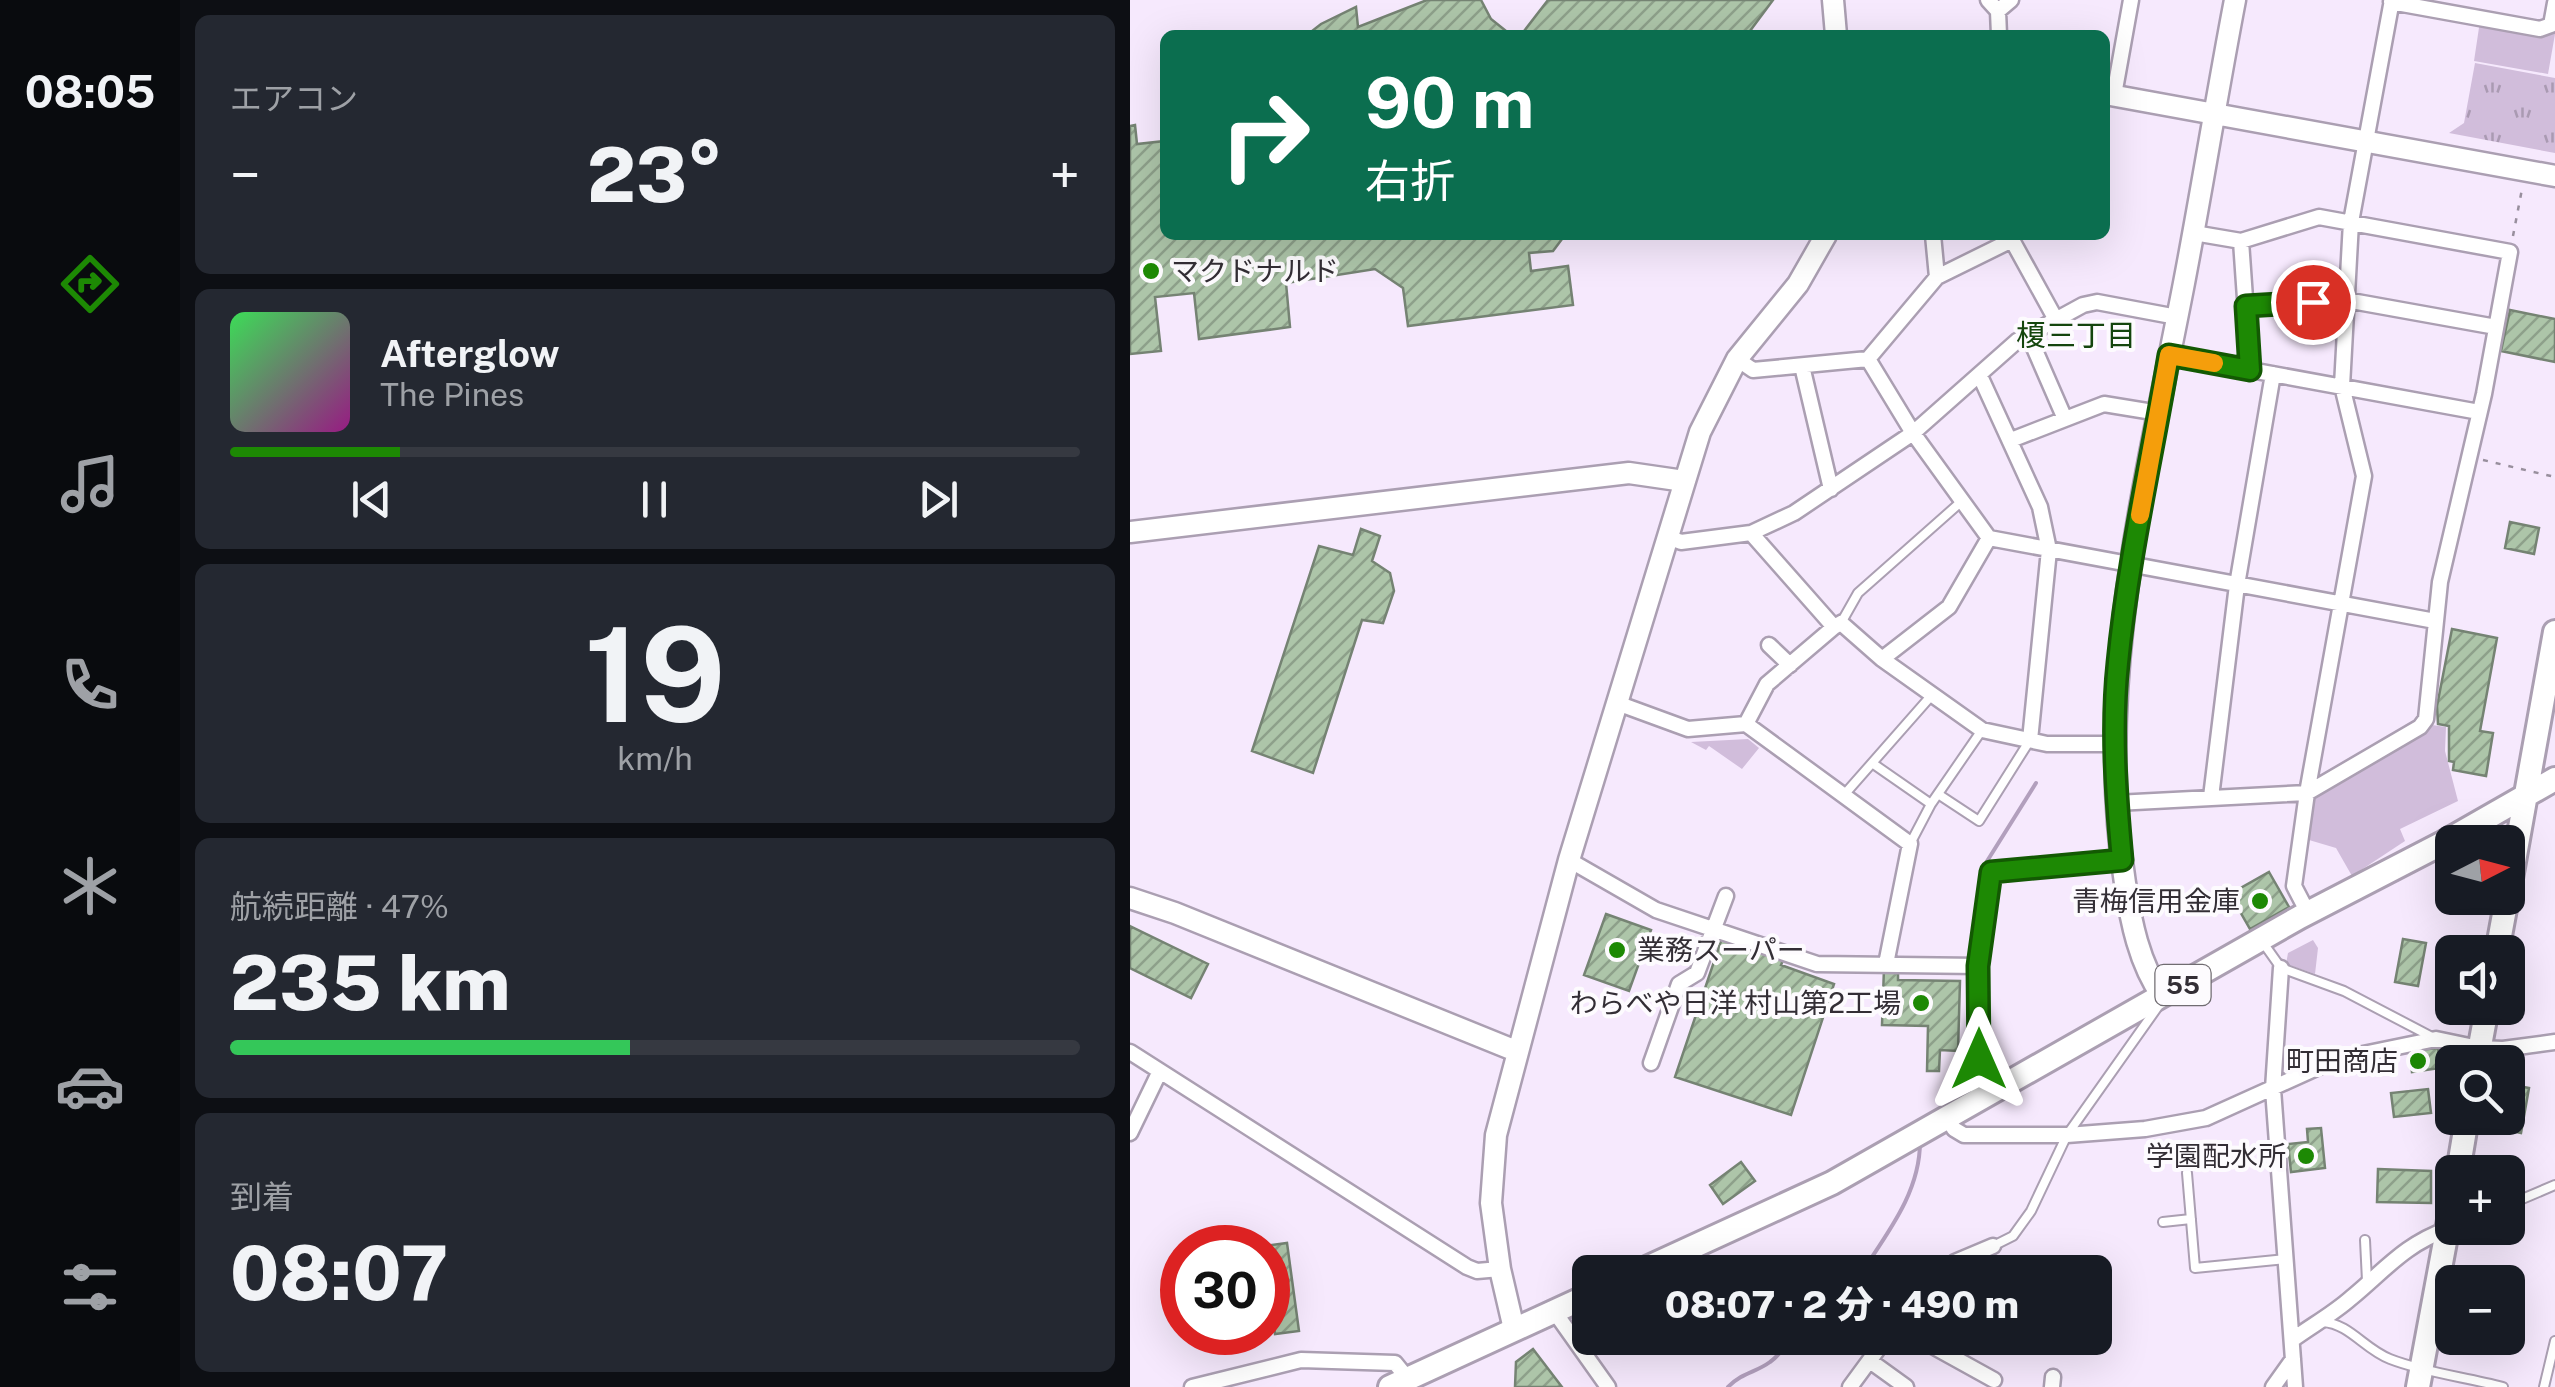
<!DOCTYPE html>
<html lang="ja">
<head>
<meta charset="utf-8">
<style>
  :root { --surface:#171b24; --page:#242831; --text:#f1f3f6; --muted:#9ea1a6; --line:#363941; --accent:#1d8904 }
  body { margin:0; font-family:"Public Sans","Noto Sans JP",sans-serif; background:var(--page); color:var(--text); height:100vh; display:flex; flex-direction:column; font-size:38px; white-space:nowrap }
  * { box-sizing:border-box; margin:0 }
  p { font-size:32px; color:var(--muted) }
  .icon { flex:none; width:55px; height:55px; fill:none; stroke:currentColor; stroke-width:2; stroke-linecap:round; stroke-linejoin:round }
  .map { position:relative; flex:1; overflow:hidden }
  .side { display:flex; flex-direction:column; gap:15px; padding:15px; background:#0d0f14; width:950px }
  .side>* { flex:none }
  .guide { position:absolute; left:30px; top:30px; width:950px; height:210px; border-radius:15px; box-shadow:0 10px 40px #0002; background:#0b6e4f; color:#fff; overflow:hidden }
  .needle { width:65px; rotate:84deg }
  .fabs { position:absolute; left:1305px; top:825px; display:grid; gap:20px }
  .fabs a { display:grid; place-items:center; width:90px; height:90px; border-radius:15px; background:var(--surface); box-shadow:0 10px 40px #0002; font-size:50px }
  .speed { position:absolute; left:30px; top:1225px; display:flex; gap:20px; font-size:50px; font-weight:700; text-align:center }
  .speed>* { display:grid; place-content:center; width:130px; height:130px; border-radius:50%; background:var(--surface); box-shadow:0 10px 40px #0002; line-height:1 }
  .speed .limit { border:15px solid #d22; background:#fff; color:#111 }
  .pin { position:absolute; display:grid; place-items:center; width:85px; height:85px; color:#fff; margin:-42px; border:5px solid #fff; border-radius:50%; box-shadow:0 2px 10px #0007 }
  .me { position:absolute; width:110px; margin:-55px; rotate:0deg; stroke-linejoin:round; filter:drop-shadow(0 0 8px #0008) }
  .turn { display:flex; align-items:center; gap:35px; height:210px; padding:0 40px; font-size:45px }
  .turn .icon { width:130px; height:130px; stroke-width:2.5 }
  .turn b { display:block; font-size:70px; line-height:85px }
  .big { font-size:75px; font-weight:800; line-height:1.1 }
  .side .tile { flex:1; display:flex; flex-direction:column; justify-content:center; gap:15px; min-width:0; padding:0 35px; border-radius:15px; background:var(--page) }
  .side .dial { align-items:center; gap:0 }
  .dial b { font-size:130px; line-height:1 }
  .song { display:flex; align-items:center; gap:30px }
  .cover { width:120px; height:120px; border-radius:15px; background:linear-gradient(135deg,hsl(130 70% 55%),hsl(310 70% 35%)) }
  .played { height:10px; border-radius:5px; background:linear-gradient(90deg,var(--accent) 20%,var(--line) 20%) }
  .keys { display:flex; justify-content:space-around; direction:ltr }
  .heat { display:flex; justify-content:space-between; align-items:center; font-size:55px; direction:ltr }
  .charge { height:15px; border-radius:8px; background:linear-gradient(90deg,#34c759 47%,var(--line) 0) }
  .trip { position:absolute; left:442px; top:1255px; width:540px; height:100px; border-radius:15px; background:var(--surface); box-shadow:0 10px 40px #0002; font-weight:800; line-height:100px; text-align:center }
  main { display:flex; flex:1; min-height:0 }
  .dock { display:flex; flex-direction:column; width:180px; justify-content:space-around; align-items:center; background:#090b0e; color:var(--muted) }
  .dock .icon { width:70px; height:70px }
  .dock .on { color:var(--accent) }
  .dock b { font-size:45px; color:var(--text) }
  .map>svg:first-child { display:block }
</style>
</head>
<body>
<main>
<nav class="dock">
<b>08:05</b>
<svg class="icon on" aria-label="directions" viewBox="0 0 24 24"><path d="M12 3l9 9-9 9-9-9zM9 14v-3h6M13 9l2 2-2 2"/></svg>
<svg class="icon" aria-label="music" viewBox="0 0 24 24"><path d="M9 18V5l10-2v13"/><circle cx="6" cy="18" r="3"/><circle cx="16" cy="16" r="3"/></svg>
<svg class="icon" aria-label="phone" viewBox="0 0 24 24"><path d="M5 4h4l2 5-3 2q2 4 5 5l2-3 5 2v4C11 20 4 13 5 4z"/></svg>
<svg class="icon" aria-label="climate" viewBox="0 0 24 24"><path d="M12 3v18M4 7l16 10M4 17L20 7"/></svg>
<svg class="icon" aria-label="car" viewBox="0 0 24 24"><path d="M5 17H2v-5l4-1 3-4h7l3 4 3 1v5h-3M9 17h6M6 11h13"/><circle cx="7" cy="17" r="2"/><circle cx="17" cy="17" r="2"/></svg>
<svg class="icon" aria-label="filters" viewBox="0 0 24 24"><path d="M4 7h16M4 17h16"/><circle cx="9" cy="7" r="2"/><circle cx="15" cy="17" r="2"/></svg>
</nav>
<section class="side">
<div class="tile"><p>エアコン</p>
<div class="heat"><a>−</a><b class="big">23°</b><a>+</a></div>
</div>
<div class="tile">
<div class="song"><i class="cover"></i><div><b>Afterglow</b><p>The Pines</p></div></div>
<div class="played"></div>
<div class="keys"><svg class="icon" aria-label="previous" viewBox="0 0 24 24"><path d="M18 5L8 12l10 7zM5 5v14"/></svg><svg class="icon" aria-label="pause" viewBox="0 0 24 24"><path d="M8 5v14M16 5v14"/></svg><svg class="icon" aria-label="next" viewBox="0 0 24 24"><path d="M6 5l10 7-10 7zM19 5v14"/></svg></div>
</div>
<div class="tile dial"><b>19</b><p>km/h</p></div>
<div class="tile"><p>航続距離 · 47%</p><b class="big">235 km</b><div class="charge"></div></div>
<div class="tile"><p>到着</p><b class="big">08:07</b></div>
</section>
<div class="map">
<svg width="1425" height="1387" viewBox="0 0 1425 1387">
  <defs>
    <pattern id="grass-tufts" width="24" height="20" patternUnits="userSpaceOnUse" patternTransform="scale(2.5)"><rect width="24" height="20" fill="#d1bddb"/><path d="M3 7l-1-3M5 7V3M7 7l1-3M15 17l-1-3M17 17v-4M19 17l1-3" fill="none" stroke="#aa9ab2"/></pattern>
    <pattern id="building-hatch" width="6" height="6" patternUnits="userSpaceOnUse" patternTransform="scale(2.5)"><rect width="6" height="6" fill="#adc5a9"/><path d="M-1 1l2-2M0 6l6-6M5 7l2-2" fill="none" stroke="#8da08a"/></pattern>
  </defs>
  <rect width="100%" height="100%" fill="#f6e9fd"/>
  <!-- grass -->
  <path fill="url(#grass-tufts)" d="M1345,63L1425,78V153L1319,133L1334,123Z"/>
  <!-- park -->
  <path fill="#d1bddb" d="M1350,21L1425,34L1418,74L1344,61Z
    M1302,725L1316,727L1315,751L1328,801L1270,829L1275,841L1222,876L1206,848L1179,840L1181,796L1186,790Z
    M618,739L629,748L612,769L579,746L576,750L561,742Z
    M1183,940L1188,948L1185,974L1156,964L1158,953Z"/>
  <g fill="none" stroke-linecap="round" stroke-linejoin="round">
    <!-- stream -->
    <path stroke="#b29fbd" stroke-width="4" d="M843,958L854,866L906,783
      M732,1272C758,1232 790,1192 790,1142
      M598,1387C613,1372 625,1373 640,1362C649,1356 655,1346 662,1338"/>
  </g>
  <!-- building -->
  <path fill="url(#building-hatch)" stroke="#758373" stroke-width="2.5" d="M297,0H351L361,19L381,35H177L191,24L226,7L228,27Z
    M418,0H643L617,35H391Z
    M5,125L7,144L35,141V235H435L423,251L399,253L401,271L438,266L443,305L278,326L273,288L245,269L156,283L160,327L69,339L64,293L25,297L31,351L0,354V126Z
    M1380,310L1425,319V362L1371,351Z
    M1380,522L1409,528L1404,554L1375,548Z
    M231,529L250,536L242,561L260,573L264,591L253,623L232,620L183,773L122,751L189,546L223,555Z
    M1322,629L1367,638L1350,731L1363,733L1356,776L1323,770L1324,762L1319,761V726L1308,724L1307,706Z
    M1139,872L1159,907L1120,929L1100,894Z
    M476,914L521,930L499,991L454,975Z
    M0,926L78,964L61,998L0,968Z
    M592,938L654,958L651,965L704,984L661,1115L545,1077Z
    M1273,939L1296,943L1288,986L1265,982Z
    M754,968L768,969V980L830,981L828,1051L810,1050L809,1071H797L798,1026L752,1025Z
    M1308,1048L1310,1068L1282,1072L1280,1051Z
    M1378,1084L1399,1088L1391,1133L1357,1126L1358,1118H1378Z
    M1298,1089L1301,1113L1264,1117L1261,1093Z
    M1191,1128L1195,1168L1161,1172L1158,1144L1178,1142L1177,1129Z
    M611,1162L625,1181L593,1204L580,1185Z
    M1248,1169L1301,1171V1203L1247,1202Z
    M157,1243L169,1331L145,1334L138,1276V1248L134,1246Z
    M403,1349L432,1387H385L386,1362Z"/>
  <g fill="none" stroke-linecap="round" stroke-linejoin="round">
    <defs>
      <path id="lane" d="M711,623L728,593L832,501
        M742,763L801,804
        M808,794L849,821L900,740
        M713,796L801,696
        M780,844L801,804L852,730
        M1134,944L1151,968L1214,991L1302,1037
        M1057,1173L1065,1268L1156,1259
        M1378,1205L1425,1185
        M1033,1222L1061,1219
        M1235,1240L1237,1281
        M863,1246L883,1236L901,1211L937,1135L1029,1005
        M1193,1322C1220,1324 1234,1349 1260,1359C1296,1373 1336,1377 1373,1387
        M1414,1387L1425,1341"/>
      <path id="street" d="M858,0L868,11L869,35
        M1261,2L1410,29L1421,25L1425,3
        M868,11L881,0
        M984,95L1001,0
        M803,235L807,277
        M1111,241L1120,370
        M1116,306L1216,300L1366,327
        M898,334L935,419
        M1039,355L1349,412
        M607,359L623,370L738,359L783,433L859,538L1305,621
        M738,359L807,277L882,240L925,318
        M672,366L701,489
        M850,376L910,507L919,550L900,740
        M881,440L974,404L1029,413
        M621,533L704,627L711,623L752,659L852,730L917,744H984
        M538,537L551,542L621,533L664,513L783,433L887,341L953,305L967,302L1047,317
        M639,645L660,665
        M752,659L819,607L859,538
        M487,703L558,729L616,724L780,844L756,964
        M616,724L637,684L704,627
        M1081,797L1107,585L1143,374
        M986,803L1177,793L1290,727L1296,719L1310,582L1354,394L1380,252L1189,217L1111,241L1064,233
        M439,860L526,910L687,964L849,966
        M1178,913L1164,886L1177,793L1234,476L1212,386L1221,222L1262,0
        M1151,968L1143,1089L1165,1387
        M0,1052L337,1267L347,1271L370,1269
        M521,1063L549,984L567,973L596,896
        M848,1101L849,966L861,871L991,860
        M818,1119L824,1129L834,1135H937L1015,1129L1076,1118L1204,1060L1306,1039L1349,1048L1373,1049L1425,1042
        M0,1133L30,1071
        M812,1272L825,1262L863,1246
        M424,1311L478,1387
        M788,1338L864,1380
        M1162,1340C1181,1326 1203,1314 1221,1298C1255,1270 1275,1244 1318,1229
        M740,1361L776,1387
        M62,1387L171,1360L265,1363L278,1379
        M720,1387L756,1338
        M922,1387L923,1377
        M1143,1387L1163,1359"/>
      <path id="secondary" d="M703,0L706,35
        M975,94L1425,176
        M0,532L499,473L554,481
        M0,898L45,913L386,1051
        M1032,996C1009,963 1001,922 995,883C963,682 1016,480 1054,283C1072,189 1087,94 1105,0
        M384,1329L370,1269L361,1203L366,1135L439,860L570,432L607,359L668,284L696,235"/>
      <path id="primary" d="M1329,838L1351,834L1368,842
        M1378,895L1425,632
        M1367,952L1377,898
        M1347,1062L1357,1008
        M1328,1172L1337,1118
        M508,1272L702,1183L1170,917L1313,843L1425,779
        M260,1387L460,1295
        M1288,1387L1322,1204"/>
    </defs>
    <!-- lane casing -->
    <use href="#lane" stroke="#ab9fb2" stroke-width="12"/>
    <!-- street casing -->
    <use href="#street" stroke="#ab9fb2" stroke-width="19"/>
    <!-- secondary casing -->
    <use href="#secondary" stroke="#ab9fb2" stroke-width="25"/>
    <!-- primary casing -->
    <use href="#primary" stroke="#ab9fb2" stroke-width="28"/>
    <!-- path -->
    <path stroke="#988f9d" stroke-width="2.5" stroke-dasharray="5 8" stroke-linecap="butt" d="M1383,236L1392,189
      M1353,460L1425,477"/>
    <!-- lane -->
    <use href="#lane" stroke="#fff" stroke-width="8"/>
    <!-- street -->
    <use href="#street" stroke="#fff" stroke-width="14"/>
    <!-- secondary -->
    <use href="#secondary" stroke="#fff" stroke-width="20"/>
    <!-- primary -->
    <use href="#primary" stroke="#fff" stroke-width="22"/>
  </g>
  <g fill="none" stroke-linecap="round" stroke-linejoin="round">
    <defs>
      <path id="route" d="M849,1059L848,966L861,872L992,860C986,795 981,728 988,663C998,559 1022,457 1039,355L1120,370L1116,306L1183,302"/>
    </defs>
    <!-- route casing -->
    <use href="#route" stroke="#135903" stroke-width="25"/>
    <!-- route -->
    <use href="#route" stroke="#1d8904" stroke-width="18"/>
    <!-- slow -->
    <path stroke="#f59e0b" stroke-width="18" d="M1010,515L1039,355L1084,363"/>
  </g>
  <!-- markers -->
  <g fill="#1d8904" stroke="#fdfbfe" stroke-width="4">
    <circle cx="21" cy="271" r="10"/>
    <circle cx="1130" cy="901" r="10"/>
    <circle cx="487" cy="950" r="10"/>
    <circle cx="791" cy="1003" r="10"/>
    <circle cx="1288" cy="1061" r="10"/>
    <circle cx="1176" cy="1156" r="10"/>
  </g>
  <g text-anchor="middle" stroke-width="8" stroke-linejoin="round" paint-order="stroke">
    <!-- shield labels -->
    <rect fill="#fdfbfe" stroke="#706c71" stroke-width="2.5" x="1025.5" y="965" width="55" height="40" rx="8"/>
    <g font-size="25" font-weight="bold" fill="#332e35">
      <text x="1053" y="994">55</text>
    </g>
    <!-- poi labels -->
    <g font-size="28" fill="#332e35" stroke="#fdfbfe" text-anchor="end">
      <text x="41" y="281" text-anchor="start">マクドナルド</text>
      <text x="1110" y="911">青梅信用金庫</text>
      <text x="507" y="960" text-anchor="start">業務スーパー</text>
      <text x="771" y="1013">わらべや日洋 村山第2工場</text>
      <text x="1268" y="1071">町田商店</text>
      <text x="1156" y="1166">学園配水所</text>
    </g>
    <!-- neighbourhood labels -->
    <g font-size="30" fill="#14450d" stroke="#fdfbfe">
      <text x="946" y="346">榎三丁目</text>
    </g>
  </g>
</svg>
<div class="fabs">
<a><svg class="needle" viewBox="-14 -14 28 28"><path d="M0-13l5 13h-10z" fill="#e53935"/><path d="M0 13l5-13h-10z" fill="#9ea1a6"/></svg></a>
<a><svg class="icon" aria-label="sound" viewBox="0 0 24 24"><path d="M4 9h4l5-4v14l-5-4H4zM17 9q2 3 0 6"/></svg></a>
<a><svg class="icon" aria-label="search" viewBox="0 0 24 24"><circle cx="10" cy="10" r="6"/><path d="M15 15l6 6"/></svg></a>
<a>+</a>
<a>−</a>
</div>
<div class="speed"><div class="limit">30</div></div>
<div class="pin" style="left:1183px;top:302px;background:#d93025"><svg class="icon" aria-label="arrive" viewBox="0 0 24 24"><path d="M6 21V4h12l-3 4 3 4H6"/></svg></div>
<svg class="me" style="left:849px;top:1059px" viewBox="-20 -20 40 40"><path d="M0-17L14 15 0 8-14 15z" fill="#1d8904" stroke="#fff" stroke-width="4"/></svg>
<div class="trip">08:07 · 2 分 · 490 m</div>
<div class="guide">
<div class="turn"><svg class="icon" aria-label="right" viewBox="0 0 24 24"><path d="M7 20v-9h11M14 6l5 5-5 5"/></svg><div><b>90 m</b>右折</div></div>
</div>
</div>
</main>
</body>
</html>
